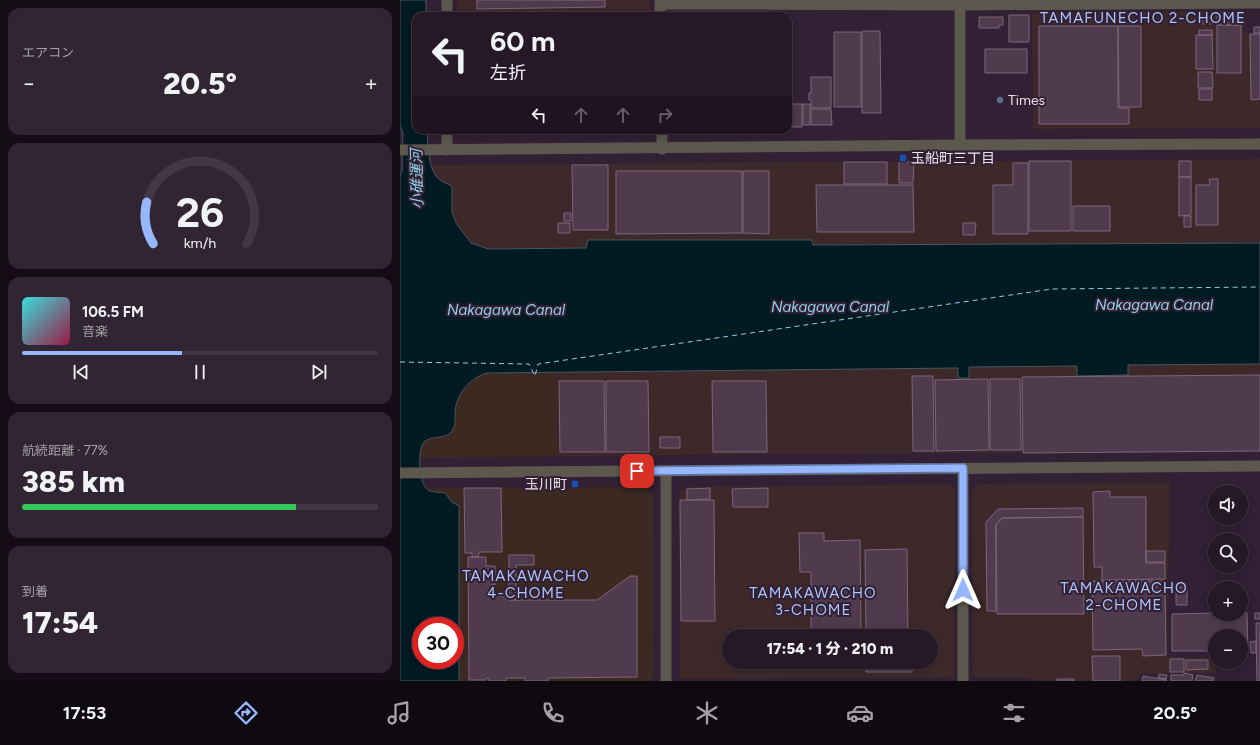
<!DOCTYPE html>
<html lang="ja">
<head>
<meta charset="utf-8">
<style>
  :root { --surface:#261827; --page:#322533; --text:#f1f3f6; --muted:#a4a0a7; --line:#423744; --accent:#96b6fd }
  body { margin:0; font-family:Figtree,"Noto Sans JP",sans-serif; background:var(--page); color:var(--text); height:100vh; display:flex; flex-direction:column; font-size:15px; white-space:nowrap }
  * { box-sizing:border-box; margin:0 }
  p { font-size:13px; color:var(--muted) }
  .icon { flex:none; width:22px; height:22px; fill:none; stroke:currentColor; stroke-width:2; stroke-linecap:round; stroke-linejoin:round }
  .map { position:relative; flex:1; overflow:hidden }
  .panel { display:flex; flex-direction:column; gap:8px; padding:8px; background:#150d15; width:400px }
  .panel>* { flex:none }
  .banner { position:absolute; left:12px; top:12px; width:380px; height:122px; border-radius:12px; box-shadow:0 2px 10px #0003,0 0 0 1px var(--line); background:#261827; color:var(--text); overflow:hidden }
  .controls { position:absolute; left:808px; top:485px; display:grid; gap:8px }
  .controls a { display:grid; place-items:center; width:40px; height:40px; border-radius:50%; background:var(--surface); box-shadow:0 2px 10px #0003,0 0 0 1px var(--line); font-size:20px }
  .speed { position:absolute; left:12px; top:617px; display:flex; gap:8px; font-size:20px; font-weight:700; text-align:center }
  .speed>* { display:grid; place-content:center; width:52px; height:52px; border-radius:50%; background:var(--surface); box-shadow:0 2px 10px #0003,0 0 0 1px var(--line); line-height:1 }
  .speed .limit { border:6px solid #d22; background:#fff; color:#111 }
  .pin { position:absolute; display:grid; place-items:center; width:34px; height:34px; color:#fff; margin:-17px; border-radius:8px; box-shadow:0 2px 6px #0006 }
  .me { position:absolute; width:44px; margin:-22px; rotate:0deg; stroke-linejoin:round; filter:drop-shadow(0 0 3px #0008) }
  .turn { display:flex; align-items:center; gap:14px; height:84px; padding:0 12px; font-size:18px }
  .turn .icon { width:52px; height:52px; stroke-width:2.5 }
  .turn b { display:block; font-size:28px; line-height:34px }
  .lanes { display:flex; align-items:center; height:38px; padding:0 12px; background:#0003; justify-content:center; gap:20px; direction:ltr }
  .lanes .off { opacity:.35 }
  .big { font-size:30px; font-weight:800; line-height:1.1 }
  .panel .widget { flex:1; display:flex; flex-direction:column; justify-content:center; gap:6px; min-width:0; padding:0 14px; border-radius:12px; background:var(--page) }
  .panel .dial { align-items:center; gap:0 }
  .dial svg { height:104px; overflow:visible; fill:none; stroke:var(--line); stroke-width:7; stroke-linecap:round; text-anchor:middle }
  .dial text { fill:var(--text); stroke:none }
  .song { display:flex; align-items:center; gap:12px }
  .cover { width:48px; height:48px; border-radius:6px; background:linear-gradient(135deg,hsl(180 70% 55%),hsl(340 70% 35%)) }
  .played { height:4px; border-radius:2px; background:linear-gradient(90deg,var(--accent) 45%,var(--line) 45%) }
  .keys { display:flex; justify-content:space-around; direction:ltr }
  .heat { display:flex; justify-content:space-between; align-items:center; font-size:22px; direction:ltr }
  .charge { height:6px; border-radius:3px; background:linear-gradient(90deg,#34c759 77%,var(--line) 0) }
  .trip { position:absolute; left:322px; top:629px; width:216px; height:40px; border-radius:20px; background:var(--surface); box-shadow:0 2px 10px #0003,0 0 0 1px var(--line); font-weight:800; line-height:40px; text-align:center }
  .menu { display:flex; height:64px; justify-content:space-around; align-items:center; background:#0f0a10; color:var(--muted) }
  .menu .icon { width:28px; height:28px }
  .menu .selected { color:var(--accent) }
  .menu b { font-size:18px; color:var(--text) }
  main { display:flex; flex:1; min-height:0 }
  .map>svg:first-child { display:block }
</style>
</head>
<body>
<main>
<section class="panel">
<div class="widget"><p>エアコン</p>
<div class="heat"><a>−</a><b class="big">20.5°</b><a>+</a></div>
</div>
<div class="widget dial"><svg viewBox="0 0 100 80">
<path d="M14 69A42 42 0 1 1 86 69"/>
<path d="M14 69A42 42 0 0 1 9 37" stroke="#96b6fd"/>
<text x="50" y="56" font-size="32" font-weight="700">26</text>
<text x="50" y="72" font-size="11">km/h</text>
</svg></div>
<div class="widget">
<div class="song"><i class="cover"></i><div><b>106.5 FM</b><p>音楽</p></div></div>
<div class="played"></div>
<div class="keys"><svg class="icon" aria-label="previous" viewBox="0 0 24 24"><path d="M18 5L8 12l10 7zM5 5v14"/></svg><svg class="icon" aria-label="pause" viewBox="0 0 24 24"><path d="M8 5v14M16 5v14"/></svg><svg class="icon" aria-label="next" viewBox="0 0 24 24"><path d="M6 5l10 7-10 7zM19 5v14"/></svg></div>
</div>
<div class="widget"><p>航続距離 · 77%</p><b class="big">385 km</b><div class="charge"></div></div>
<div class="widget"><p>到着</p><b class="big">17:54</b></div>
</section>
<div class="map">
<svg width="860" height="681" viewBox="0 0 860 681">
  <rect width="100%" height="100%" fill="#322034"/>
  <!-- commercial -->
  <path fill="#3c2a22" d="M157,372L158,456L20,458V454L23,444L26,440L42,437L54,427L56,405L59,396L64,388L80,375L87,373Z
    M246,487L253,495L254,676L249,681H59V506L52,502L45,493L32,491L26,488Z"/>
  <!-- industrial -->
  <path fill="#3d292a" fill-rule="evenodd" d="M57,0H250V16H55L57,9Z
    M843,11V33H860V128L633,129L632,13Z
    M278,14H385V16H276Z
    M52,130H245L242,132L55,134L52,132Z
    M278,130H387V131L280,132Z
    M860,159V243L413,245L412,240H188L187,248L88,249L71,243L62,232L56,223L52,212V186L43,182L36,176L31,165Z
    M860,364V451L158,456L157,372L558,368V378H569V367L677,366L678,376L728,375V365Z
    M770,483L767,657L815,658L816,673H741L738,681H638L628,677H573L572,490L578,484Z
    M549,484L555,489L554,677L280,679L279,492L285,487ZM329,636H531V662H329Z"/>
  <!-- water -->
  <path fill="#021a22" stroke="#48565f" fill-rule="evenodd" d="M0,0H26V16H16V130H27C28,143 28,166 36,176C39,181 46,183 52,186V212L56,223L71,243L88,249L186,248L188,240H412L413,245L860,243V364L728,365V375L677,376V366L569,367V378H558V368L87,373C70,378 57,393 55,411C55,417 56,426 52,431C46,440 31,435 24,442C17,450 19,482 27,489C32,493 39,492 45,493L52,502L59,506V681H0V176L2,171L3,133L0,126ZM21,626H55V660H21Z"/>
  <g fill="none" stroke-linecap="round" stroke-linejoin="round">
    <!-- ferry -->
    <path stroke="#90d0e7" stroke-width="1" stroke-dasharray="5 4" stroke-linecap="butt" d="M0,362L129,364L135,376L138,364L652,289L860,287"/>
  </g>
  <!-- building -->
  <path fill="#4f3a4e" stroke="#7c667c" d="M77,0H205V7L77,9Z
    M817,13H841V25H817Z
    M609,15H629V42H609Z
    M579,17H603V25H599V28H579Z
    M800,18H812V24H800Z
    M817,25H841V73H817Z
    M639,26H718V108H729V124H639Z
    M718,26H741V107H719Z
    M854,27H860V33H854Z
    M799,30H812V35H799Z
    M462,31H480L481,113H462Z
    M434,32H461V107H434Z
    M850,34H860V99L851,100Z
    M796,35H812L813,69H796Z
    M585,49H627V73H585Z
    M798,72H812L813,88H798Z
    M411,77H431V108H411V100H409V93H411Z
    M799,89H812V100H799Z
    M389,104H402V127H389Z
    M403,104H410V125H403Z
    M411,109H431L432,125H411Z
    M629,161H671V231H629Z
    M779,161H791V177H779Z
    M444,162H487V184H444Z
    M499,162H514L513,183H499Z
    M613,163H628V234H593V185H613Z
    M172,165H208V230H173Z
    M216,171H342V233L216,234Z
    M343,171H369V234L343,233Z
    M779,177H791V215L779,216Z
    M809,179H818V225H796V185H810Z
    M416,185H513L514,232H417Z
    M673,206H710V231H673Z
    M164,213H171V221H164Z
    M784,216H791V227H784Z
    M158,223H170V233H158Z
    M563,223H576L575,235H563Z
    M860,375V451L623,453L622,377Z
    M512,376H533L534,451H513Z
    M588,379L589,450L536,451L535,380Z
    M590,379H620L621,450H590Z
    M159,381H204L205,452H160Z
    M206,381H248L249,452H206Z
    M312,381H366L367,452H313Z
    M260,437H280V448H260Z
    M64,488H101L102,552H79L78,557H72V553H65Z
    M310,488V499L287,500V489Z
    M368,488V507H333L332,489Z
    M710,491V497H746V563H765V579L702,580V567H694L693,492Z
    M280,500H314L315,621H281Z
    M683,508V517L602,518L596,525V611H587L586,522L598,509Z
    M683,517L684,614H597L596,525L602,518Z
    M399,533H424V541L460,540L461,636H411V572H400Z
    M507,549L508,636H466L465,550Z
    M746,551H765V562H746Z
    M109,555H134V565H116V600H110V595H109Z
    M68,557H86V566H95V585L92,584V596H110L109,600H197L230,576H237V677L148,678V681H125V678H106V681H89V678H87L86,680H69Z
    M692,581H765L766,655L743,656L742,649L693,650Z
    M776,587H787V605H776Z
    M815,613L841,614V613H847L848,650H841V636H815V651H772V614Z
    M855,613H860V619H855Z
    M856,623H860V681H857Z
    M856,641V653H851L850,642Z
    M692,656H720V681H693Z
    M770,659H784V672H770Z
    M786,660H808V669L786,670Z
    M407,662H461V664H407Z
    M466,662H512V672H466Z
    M784,673L793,675L792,681H771V675H784Z
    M759,674L767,675L766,679L758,678Z
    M797,675L814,678L813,681H795Z
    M743,676L767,680L766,681H742Z
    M657,679H674V681H657Z"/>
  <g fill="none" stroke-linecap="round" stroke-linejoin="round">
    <!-- minor -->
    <path stroke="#5c584d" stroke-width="11" d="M47,0V16
      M260,0V16
      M560,0V145
      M260,4L560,5L860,3
      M47,130V150
      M262,130V149
      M563,468V681"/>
    <!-- tertiary -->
    <path stroke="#5c584d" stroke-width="11" d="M0,150L560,145L860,144
      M0,473L860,466
      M266,681V471"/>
  </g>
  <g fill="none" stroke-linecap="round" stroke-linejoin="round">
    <defs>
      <path id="route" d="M237,471L563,468V590"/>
    </defs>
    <!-- route casing -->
    <use href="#route" stroke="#6276a4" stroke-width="10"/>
    <!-- route -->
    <use href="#route" stroke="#96b6fd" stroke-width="7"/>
  </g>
  <!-- markers -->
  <circle fill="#5c6f8a" stroke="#322034" stroke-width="1.5" cx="600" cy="100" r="4"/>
  <g fill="#1a4fb4" stroke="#322034" stroke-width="1.5">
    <rect x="499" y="154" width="8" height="8" rx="2"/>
    <rect x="171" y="480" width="8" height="8" rx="2"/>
  </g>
  <g text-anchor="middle" stroke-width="4" stroke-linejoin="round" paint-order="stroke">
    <!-- poi labels -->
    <g font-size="14" fill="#ede1ee" stroke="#322034" text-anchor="start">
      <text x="608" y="105">Times</text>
      <text x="511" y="163">玉船町三丁目</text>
      <text x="167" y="489" text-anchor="end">玉川町</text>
    </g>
    <!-- neighbourhood labels -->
    <g font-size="15" letter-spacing="1" fill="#acc4fa" stroke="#322034">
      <text x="743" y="23">TAMAFUNECHO 2-CHOME</text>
      <text x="126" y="581">TAMAKAWACHO<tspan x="126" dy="17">4-CHOME</tspan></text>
      <text x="724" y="593">TAMAKAWACHO<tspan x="724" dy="17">2-CHOME</tspan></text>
      <text x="413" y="598">TAMAKAWACHO<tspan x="413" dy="17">3-CHOME</tspan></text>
    </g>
    <!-- water labels -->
    <g font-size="15" font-style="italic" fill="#90d0e7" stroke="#322034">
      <text transform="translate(17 179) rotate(-91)" y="5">小碓運河</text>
      <text x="754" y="310">Nakagawa Canal</text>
      <text x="430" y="312">Nakagawa Canal</text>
      <text x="106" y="315">Nakagawa Canal</text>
    </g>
  </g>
</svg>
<div class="controls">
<a><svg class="icon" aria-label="sound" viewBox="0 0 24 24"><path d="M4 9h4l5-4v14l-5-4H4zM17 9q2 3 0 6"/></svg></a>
<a><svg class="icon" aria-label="search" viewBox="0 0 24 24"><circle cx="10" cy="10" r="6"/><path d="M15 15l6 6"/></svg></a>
<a>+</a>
<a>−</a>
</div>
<div class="speed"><div class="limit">30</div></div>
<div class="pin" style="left:237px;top:471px;background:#d93025"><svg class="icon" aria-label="arrive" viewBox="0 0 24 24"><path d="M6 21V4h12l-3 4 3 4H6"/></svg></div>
<svg class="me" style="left:563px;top:590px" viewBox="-20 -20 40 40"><path d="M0-17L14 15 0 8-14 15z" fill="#96b6fd" stroke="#fff" stroke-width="4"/></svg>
<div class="trip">17:54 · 1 分 · 210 m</div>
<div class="banner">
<div class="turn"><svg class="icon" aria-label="left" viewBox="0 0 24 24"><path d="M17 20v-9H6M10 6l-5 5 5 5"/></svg><div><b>60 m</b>左折</div></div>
<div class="lanes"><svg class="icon" aria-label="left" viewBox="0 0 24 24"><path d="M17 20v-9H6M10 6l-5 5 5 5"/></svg><svg class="icon off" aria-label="ahead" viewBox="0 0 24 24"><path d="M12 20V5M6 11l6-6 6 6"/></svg><svg class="icon off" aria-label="ahead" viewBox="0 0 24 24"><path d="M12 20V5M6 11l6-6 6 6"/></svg><svg class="icon off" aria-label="right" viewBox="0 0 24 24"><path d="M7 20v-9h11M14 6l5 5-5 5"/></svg></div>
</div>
</div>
</main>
<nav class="menu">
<b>17:53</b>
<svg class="icon selected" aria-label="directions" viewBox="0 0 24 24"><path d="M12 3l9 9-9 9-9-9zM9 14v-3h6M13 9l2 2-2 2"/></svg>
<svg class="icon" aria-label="music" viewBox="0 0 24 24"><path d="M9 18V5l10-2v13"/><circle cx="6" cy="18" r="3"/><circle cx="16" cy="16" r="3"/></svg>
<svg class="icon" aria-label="phone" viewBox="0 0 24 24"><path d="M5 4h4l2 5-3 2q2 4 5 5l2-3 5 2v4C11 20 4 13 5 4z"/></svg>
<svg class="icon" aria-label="climate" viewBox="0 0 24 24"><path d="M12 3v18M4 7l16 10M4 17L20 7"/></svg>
<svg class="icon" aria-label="car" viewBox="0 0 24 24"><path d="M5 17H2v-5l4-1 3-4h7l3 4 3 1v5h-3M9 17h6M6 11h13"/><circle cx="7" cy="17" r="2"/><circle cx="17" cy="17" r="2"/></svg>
<svg class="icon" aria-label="filters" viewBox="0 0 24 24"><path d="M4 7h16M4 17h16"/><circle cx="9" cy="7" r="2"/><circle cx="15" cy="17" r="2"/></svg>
<b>20.5°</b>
</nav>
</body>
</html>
